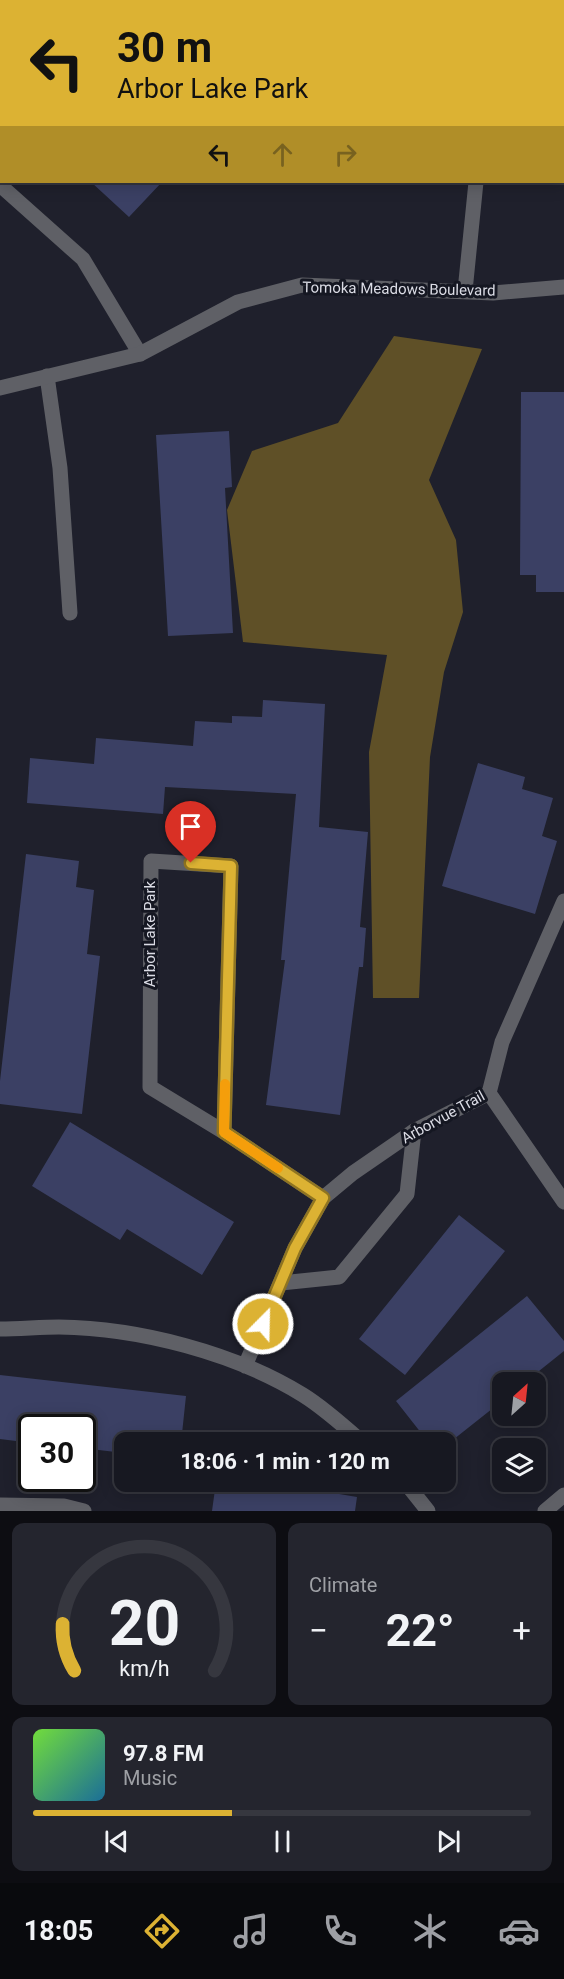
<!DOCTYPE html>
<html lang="en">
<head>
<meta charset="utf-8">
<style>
  :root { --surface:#171821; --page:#24252e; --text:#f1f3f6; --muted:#9ea0a5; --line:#36373f; --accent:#dcb233 }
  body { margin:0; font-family:Roboto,sans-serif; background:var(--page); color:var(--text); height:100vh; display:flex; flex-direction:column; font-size:22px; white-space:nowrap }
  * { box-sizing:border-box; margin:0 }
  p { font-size:20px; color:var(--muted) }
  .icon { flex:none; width:33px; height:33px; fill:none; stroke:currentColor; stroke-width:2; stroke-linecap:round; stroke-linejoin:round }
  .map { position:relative; height:1511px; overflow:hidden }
  .sheet { display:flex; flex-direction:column; gap:12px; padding:12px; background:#0d0d12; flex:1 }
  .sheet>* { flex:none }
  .hud { position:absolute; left:0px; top:0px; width:564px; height:183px; box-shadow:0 3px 15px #0003,0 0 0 2px var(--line); background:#dcb233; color:#111; overflow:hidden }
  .needle { width:39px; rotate:27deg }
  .fabs { position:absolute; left:492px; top:1372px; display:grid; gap:12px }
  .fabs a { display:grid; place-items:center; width:54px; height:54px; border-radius:12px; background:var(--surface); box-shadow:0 3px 15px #0003,0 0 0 2px var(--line); font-size:30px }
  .speed { position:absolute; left:18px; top:1414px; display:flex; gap:12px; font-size:30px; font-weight:700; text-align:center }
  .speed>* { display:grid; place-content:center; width:78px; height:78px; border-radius:50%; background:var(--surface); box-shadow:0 3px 15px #0003,0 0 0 2px var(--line); line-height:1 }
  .speed .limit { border:3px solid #111; border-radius:9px; background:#fff; color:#111 }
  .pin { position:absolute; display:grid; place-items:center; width:51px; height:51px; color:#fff; margin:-62px -26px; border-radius:50% 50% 50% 0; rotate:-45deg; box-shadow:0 0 6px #0007 }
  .pin .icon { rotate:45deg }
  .me { position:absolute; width:66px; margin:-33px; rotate:23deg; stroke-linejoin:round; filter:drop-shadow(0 0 4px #0008) }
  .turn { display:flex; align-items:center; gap:21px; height:126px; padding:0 18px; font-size:27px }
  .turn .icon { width:78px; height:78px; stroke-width:2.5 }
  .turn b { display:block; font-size:42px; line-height:51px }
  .lanes { display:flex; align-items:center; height:57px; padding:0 18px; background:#0003; justify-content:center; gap:30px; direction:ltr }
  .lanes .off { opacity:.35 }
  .big { font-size:45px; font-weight:700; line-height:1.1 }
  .sheet .tile { flex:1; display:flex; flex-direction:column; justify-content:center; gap:9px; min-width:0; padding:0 21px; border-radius:12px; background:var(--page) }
  .sheet .dial { align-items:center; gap:0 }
  .dial svg { height:156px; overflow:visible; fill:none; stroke:var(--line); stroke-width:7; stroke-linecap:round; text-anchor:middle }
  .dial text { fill:var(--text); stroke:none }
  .song { display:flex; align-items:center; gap:18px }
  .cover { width:72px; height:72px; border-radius:9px; background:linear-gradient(135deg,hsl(100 70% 55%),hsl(200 70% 35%)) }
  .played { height:6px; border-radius:3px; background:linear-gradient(90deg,var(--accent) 40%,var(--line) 40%) }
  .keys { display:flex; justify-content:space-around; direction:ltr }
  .heat { display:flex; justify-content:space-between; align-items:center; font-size:33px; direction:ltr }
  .sheet .tiles { flex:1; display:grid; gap:12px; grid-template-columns:1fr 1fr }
  .tile:last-child { grid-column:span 2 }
  .trip { position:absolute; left:114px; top:1432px; width:342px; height:60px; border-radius:12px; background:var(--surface); box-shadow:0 3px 15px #0003,0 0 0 2px var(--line); font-weight:700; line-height:60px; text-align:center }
  .dock { display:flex; height:96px; justify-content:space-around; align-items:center; background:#090a0d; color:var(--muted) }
  .dock .icon { width:42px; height:42px }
  .dock .on { color:var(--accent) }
  .dock b { font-size:27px; color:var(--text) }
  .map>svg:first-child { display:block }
</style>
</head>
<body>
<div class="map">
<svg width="564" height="1511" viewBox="0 0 564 1511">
  <rect width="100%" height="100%" fill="#1f202c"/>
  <!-- water -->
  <path fill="#5f5027" d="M394,336L482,349L429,480L456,540L463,612L444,672L430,757L419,998H373L369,752L387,655L243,642L227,510L252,451L338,423Z"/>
  <!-- building -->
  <path fill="#3b4064" d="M91,182H162L129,217Z
    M521,392H564V592H536V575H520Z
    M229,431L232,487L225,488L233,633L168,636L156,435Z
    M263,700L325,704L319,827L368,832L360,927L366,928L363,967H359L340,1115L266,1105L285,960H281L296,794L165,787L163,814L27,803L30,758L94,764L96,738L193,746L195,721L232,723V716L262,717Z
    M478,763L525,777L522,789L553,798L542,836L557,841L535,914L442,886Z
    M26,854L79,861L76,887L94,890L87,954L100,956L82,1114L0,1104V1081Z
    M70,1122L234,1222L202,1275L127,1229L120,1240L32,1186Z
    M459,1215L505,1251L405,1375L359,1339Z
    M527,1296L564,1341V1351L524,1383H502V1401L449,1443H429L396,1401Z
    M0,1375L186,1396L181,1443H124V1453L82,1448V1428H32V1443L0,1439Z
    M216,1482H268L357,1497L355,1511H212Z"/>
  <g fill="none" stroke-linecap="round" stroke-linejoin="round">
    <!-- service -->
    <path stroke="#5f6066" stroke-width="15" d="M0,24H2
      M562,35H564
      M0,185L83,259L140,354
      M465,291L476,182
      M47,376L60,468L70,613
      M281,1283L339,1277L407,1194L414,1131
      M0,1505L64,1506L84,1511"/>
    <!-- minor -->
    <path stroke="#5f6066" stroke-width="15" d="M0,388L140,354L238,302L302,285L493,293L564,287
      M489,1093L564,1202
      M224,1132L231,866L151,861L150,1087L224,1132L323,1198
      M0,1329C20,1329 40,1327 59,1327C139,1328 235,1353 303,1395C324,1408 345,1427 363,1443
      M245,1366L295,1248L323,1198L353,1173L414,1131L489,1093L502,1042L564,901
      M405,1482L428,1511
      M545,1511L564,1495"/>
  </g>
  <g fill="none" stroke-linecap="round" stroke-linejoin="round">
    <defs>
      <path id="route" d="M191,863L231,866L224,1132L323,1198L295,1248L263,1324"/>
    </defs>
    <!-- route casing -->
    <use href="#route" stroke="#8f7421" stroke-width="15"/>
    <!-- route -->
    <use href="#route" stroke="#dcb233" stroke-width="10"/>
    <!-- slow -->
    <path stroke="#f59e0b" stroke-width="10" d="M225,1084L224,1132L278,1168"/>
  </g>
  <g text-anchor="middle" stroke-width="6" stroke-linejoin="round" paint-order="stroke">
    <!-- street labels -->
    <g font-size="15" fill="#dbdce5" stroke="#151722">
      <text transform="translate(399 289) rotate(1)" y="5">Tomoka Meadows Boulevard</text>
      <text transform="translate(150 934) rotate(-90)" y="5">Arbor Lake Park</text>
      <text transform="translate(443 1117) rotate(-29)" y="5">Arborvue Trail</text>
    </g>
  </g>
</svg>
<div class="fabs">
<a><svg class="needle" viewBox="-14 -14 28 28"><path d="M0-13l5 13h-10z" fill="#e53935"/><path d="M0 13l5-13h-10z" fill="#9ea0a5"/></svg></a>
<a><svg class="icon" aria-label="layers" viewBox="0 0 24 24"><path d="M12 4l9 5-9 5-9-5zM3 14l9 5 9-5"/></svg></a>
</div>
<div class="speed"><div class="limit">30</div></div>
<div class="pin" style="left:191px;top:863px;background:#d93025"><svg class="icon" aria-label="arrive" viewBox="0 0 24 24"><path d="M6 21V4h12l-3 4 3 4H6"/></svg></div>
<svg class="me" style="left:263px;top:1324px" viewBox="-20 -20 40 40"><circle r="17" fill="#dcb233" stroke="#fff" stroke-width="3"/><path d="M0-11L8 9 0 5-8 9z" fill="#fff"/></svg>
<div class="trip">18:06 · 1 min · 120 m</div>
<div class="hud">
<div class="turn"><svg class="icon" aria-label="left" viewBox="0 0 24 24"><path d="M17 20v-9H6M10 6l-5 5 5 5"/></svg><div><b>30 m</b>Arbor Lake Park</div></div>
<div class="lanes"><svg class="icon" aria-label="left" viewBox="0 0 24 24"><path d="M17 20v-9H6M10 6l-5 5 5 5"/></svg><svg class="icon off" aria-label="ahead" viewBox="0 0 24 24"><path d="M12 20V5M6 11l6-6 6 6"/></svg><svg class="icon off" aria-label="right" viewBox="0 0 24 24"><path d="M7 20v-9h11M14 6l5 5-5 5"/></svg></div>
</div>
</div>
<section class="sheet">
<div class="tiles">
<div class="tile dial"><svg viewBox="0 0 100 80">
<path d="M14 69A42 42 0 1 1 86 69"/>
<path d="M14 69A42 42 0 0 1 8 45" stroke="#dcb233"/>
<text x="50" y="56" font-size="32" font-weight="700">20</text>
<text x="50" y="72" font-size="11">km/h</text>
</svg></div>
<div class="tile"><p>Climate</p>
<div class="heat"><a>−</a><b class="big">22°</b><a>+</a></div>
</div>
<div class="tile">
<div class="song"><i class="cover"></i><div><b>97.8 FM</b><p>Music</p></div></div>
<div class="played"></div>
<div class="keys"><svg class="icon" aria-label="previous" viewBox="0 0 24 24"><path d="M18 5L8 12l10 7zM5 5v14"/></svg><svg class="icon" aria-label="pause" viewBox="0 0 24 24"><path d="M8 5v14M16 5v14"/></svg><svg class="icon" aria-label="next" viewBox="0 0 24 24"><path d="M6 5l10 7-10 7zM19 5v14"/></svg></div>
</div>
</div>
</section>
<nav class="dock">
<b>18:05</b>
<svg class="icon on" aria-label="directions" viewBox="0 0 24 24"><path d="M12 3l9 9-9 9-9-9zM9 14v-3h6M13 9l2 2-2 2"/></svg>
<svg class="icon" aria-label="music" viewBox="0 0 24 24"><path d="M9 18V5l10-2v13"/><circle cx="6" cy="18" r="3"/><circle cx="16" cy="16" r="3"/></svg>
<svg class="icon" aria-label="phone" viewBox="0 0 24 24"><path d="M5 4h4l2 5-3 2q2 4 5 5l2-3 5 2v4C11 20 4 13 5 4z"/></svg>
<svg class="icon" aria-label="climate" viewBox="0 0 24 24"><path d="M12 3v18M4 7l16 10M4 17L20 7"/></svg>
<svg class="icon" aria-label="car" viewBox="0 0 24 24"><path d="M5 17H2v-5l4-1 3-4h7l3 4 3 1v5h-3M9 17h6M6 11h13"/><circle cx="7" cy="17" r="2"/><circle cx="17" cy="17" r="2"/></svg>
</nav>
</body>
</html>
